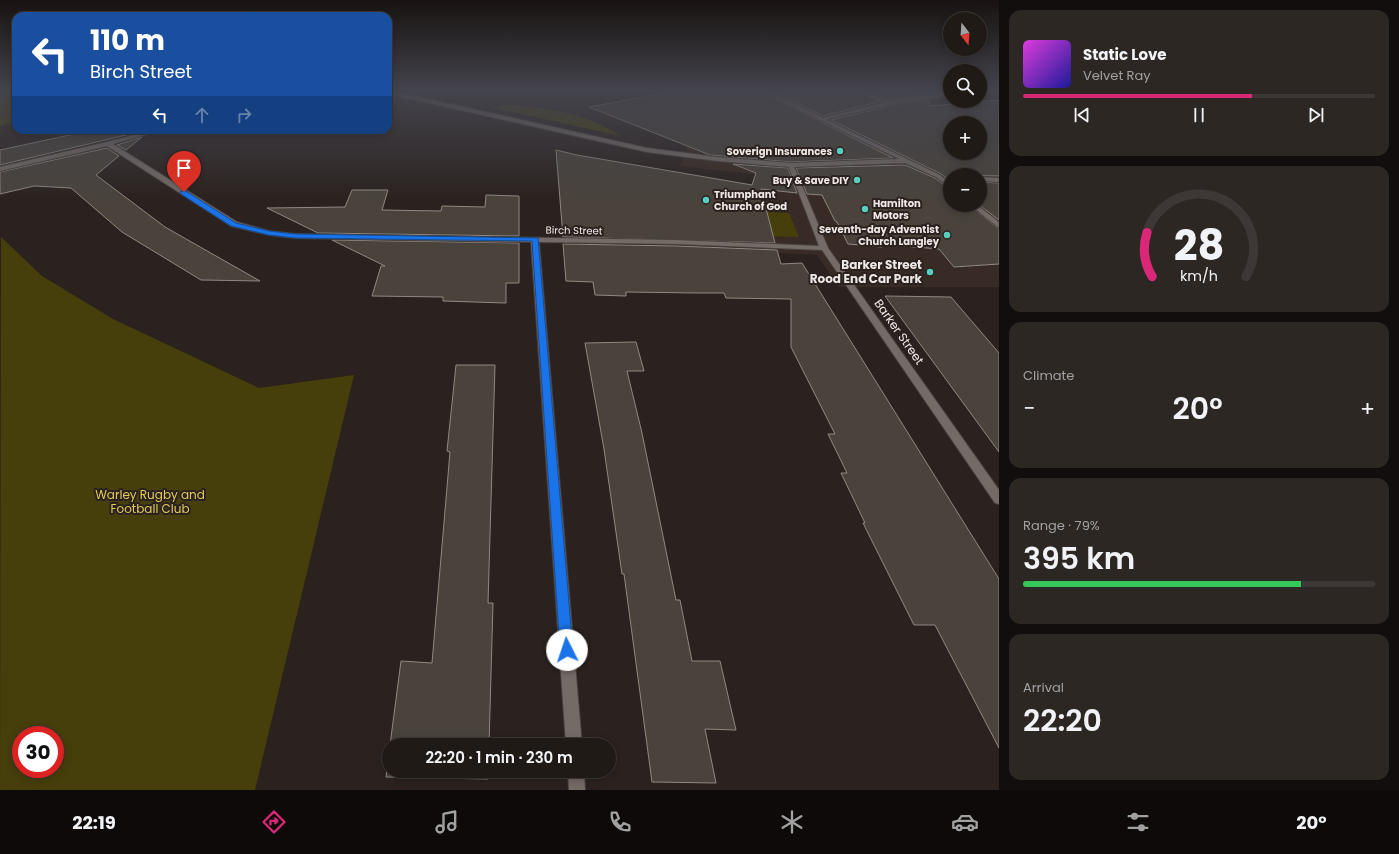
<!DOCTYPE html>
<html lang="en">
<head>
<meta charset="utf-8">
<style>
  :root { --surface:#201a17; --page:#2d2724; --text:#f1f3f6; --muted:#a2a1a1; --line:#3d3836; --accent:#db2777 }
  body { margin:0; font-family:Poppins,sans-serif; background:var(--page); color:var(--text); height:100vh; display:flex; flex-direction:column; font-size:15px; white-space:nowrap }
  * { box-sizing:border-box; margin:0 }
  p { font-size:13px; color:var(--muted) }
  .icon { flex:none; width:22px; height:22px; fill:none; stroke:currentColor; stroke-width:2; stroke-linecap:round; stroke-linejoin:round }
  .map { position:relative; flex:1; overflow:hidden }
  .side { display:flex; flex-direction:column; gap:10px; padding:10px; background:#120e0d; width:400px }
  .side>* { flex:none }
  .top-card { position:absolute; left:12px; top:12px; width:380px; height:122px; border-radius:12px; box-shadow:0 2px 10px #0003,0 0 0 1px var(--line); background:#1a4fa0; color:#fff; overflow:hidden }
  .needle { width:26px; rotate:163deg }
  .buttons { position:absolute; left:943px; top:12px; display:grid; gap:8px }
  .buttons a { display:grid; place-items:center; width:44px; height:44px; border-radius:50%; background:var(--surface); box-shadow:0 2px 10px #0003,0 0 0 1px var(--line); font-size:20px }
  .speed { position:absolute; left:12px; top:726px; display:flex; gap:8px; font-size:20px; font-weight:700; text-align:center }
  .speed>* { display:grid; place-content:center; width:52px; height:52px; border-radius:50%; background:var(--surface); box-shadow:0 2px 10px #0003,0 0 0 1px var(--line); line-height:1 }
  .speed .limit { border:6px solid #d22; background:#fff; color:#111 }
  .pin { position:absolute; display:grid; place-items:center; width:34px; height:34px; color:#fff; margin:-41px -17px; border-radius:50% 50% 50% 0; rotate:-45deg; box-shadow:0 0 4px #0007 }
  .pin .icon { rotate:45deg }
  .me { position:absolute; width:44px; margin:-22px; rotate:356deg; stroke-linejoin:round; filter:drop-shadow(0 0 3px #0008) }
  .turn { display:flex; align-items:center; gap:14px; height:84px; padding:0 12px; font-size:18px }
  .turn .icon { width:52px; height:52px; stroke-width:2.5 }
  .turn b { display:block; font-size:28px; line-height:34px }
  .lanes { display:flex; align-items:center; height:38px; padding:0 12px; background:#0003; justify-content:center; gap:20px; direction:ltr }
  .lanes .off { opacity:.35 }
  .big { font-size:30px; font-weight:600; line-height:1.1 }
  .side .widget { flex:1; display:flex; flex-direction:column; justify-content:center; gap:6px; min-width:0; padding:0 14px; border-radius:12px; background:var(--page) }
  .side .dial { align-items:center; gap:0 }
  .dial svg { height:104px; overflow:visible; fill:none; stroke:var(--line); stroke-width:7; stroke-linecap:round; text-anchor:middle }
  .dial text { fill:var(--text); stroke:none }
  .song { display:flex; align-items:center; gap:12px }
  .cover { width:48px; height:48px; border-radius:6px; background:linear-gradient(135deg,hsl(300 70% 55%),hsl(240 70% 35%)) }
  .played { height:4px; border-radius:2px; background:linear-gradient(90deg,var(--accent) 65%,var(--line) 65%) }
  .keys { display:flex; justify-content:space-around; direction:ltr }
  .heat { display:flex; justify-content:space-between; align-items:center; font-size:22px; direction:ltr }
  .charge { height:6px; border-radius:3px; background:linear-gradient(90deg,#34c759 79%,var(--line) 0) }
  .trip { position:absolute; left:382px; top:738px; width:234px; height:40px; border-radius:20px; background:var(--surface); box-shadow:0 2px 10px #0003,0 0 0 1px var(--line); font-weight:600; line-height:40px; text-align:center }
  .dock { display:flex; height:64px; justify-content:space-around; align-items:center; background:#0d0a09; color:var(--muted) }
  .dock .icon { width:28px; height:28px }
  .dock .on { color:var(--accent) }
  .dock b { font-size:18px; color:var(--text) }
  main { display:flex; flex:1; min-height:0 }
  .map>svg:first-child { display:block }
</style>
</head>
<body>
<main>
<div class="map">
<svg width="999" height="790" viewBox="0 0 999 790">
  <rect width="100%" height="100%" fill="#2b221f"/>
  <!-- built -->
  <path fill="#382a24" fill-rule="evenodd" d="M770,89H910L917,93L911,105L950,123V153H980L999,129V287H839L817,255L672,247L653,191L683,182L785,191V178L680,166L691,138L784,112H819ZM950,175H980V205H950Z"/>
  <!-- green -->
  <path fill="#463e0b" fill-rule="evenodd" d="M0,89H16V122L0,126Z
    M511,105C550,108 588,114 621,136L490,107Z
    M767,212L789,213L799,237L698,235Z
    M1,237L42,276L113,319L259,388L354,375L255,790H0ZM21,735H55V769H21Z"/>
  <!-- building -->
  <path fill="#49433c" stroke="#908981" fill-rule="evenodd" d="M686,89H756L893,158L791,162L710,155L589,107Z
    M768,89H852L878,102L823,116Z
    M864,89H928L929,93L887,100Z
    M929,100L930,106L999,100V176L950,175V181L941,174L831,120L898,104ZM950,123H980V153H950Z
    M93,130H147L0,165V150Z
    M142,137L126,150L117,145Z
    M107,148L119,156L96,175L165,227L260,281L201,280L122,232L71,188L34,186L0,194V172Z
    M556,150L577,155L752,185L756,173L733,164L788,168L797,193L761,189L775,243L563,237Z
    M905,165L935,178L950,189V205H969L999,229V264L954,267L939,249L880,244L882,247L848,244L837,222L835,221L822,195L807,194L796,168Z
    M980,182L999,183V220L979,205Z
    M352,190H388L382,210L441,211L442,206L485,207L486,195L519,196V236L318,233L267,208L345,207Z
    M332,240L519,243V283H506V303L443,301V297L372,296L381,266H385Z
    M563,244L676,246L777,250L781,264L802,263L999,579V748L935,625H914L863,523H865L841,473H847L828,434H835L791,347V299L726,298L724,293H699L626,292V296L595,295L593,282L566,281Z
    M885,296L951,297L999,353V452Z
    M636,342L644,371H627L642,433L676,600H680L692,661H720L736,730L705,729L716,783L652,782L624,574H622L604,449L585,343Z
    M456,365H495L488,603H493L489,745H390L401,661L432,663L450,452L447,451Z
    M389,754V771H489L488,779L386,777Z"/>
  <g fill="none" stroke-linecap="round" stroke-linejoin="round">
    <defs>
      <path id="lane" d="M853,89H860L890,103L885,104Z"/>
      <path id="street" d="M980,89H991L980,92Z
        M950,92V96L898,103L820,121L817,119L898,99Z
        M153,130H162L113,144L237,222L269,231L295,234L676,240L819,246L788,165L793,164L828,248L999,490V504L995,503L822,250L676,244L539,242L582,745H566L531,242L295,238L269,235L231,226L107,146L0,171V167L107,142Z
        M568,771H584L585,790H569Z"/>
      <path id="secondary" d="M757,89H764L940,175L950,183V188L936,177L905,163L791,167L717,161L647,152L388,94V90L647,148L717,157L791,163L899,159Z
        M980,177L999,178V182L980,181Z
        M970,205H977L999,222V228Z"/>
    </defs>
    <!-- lane casing -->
    <use href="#lane" stroke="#48413e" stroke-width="2"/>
    <!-- street casing -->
    <use href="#street" stroke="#48413e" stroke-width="2"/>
    <!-- secondary casing -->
    <use href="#secondary" stroke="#48413e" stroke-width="2"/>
    <!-- lane -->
    <use href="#lane" fill="#746a66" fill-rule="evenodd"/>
    <!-- street -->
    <use href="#street" fill="#746a66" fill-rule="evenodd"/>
    <!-- secondary -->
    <use href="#secondary" fill="#746a66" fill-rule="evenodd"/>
  </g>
  <!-- sky -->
  <linearGradient id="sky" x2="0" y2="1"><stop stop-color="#181311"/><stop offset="0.45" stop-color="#44444d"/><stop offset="1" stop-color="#44444d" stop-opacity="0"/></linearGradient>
  <rect width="999" height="200" fill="url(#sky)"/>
  <!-- route -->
  <path fill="#1a73e8" stroke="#114b97" d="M184,190L236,223L269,231L295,234L538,238L573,650L571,655L567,657L562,655L560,650L532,241L295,238L269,235L231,226L181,194L180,192Z"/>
  <!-- markers -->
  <g fill="#59cebf" stroke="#2b221f" stroke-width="1.5">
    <circle cx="840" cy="151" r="4"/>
    <circle cx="857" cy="180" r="4"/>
    <circle cx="706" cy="200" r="4"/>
    <circle cx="865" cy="209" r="4"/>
    <circle cx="947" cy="235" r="4"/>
    <circle cx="930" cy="272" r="4"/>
  </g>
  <g text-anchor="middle" stroke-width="4" stroke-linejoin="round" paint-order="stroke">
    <!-- far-poi labels -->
    <g font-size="10" font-weight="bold" fill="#eee8e6" stroke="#2b221f" text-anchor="end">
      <text x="832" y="155">Soverign Insurances</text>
      <text x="849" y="184">Buy &amp; Save DIY</text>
      <text x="714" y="198" text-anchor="start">Triumphant<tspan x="714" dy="12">Church of God</tspan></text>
      <text x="873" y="207" text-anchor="start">Hamilton<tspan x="873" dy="12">Motors</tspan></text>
      <text x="939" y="233">Seventh-day Adventist<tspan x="939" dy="12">Church Langley</tspan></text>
    </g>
    <!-- far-street labels -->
    <g font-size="10" fill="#eee8e6" stroke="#2b221f">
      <text transform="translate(574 230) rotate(1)" y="4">Birch Street</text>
    </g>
    <!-- poi labels -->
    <g font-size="12" font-weight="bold" fill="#eee8e6" stroke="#2b221f" text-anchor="end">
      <text x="922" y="269">Barker Street<tspan x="922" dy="14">Rood End Car Park</tspan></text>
    </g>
    <!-- street labels -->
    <g font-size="12" fill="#eee8e6" stroke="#2b221f">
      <text transform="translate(899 332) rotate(55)" y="4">Barker Street</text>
    </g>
    <!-- park labels -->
    <g font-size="12" fill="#e1cc56" stroke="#2b221f">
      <text x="150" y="499">Warley Rugby and<tspan x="150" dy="14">Football Club</tspan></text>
    </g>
  </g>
</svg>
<div class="buttons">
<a><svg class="needle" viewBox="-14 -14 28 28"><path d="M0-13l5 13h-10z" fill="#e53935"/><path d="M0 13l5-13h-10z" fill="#a2a1a1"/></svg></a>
<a><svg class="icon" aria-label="search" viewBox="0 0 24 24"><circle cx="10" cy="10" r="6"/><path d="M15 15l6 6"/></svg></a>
<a>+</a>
<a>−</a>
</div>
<div class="speed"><div class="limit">30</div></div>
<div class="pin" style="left:184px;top:192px;background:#d93025"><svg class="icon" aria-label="arrive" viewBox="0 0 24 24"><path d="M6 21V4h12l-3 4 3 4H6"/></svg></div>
<svg class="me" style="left:567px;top:650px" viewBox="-20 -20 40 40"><circle r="19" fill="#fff"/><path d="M0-13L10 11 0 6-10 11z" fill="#1a73e8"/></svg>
<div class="trip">22:20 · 1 min · 230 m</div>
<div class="top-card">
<div class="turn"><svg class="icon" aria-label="left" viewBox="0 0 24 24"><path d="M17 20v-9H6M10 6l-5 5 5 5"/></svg><div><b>110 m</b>Birch Street</div></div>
<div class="lanes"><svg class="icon" aria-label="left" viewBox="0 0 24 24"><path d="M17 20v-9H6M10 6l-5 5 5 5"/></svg><svg class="icon off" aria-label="ahead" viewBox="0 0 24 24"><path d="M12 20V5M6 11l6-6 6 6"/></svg><svg class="icon off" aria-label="right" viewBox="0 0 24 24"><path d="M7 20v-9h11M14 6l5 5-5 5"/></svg></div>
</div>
</div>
<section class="side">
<div class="widget">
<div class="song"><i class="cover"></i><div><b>Static Love</b><p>Velvet Ray</p></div></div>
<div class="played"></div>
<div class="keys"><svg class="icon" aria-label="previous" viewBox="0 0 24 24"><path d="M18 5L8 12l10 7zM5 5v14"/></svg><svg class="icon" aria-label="pause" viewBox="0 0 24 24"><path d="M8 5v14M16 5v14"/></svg><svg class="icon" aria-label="next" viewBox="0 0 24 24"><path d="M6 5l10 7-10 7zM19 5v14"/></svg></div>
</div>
<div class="widget dial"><svg viewBox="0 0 100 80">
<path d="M14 69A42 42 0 1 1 86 69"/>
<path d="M14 69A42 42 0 0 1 10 35" stroke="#db2777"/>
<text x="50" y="56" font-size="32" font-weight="700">28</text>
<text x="50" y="72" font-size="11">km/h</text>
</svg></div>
<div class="widget"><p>Climate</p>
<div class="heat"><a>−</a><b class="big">20°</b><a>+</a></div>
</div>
<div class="widget"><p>Range · 79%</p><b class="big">395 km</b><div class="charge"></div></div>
<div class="widget"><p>Arrival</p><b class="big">22:20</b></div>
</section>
</main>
<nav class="dock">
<b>22:19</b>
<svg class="icon on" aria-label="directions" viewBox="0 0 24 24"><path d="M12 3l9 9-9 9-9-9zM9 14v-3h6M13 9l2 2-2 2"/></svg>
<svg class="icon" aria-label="music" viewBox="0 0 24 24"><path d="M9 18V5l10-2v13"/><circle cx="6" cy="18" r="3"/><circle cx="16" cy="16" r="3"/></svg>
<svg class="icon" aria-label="phone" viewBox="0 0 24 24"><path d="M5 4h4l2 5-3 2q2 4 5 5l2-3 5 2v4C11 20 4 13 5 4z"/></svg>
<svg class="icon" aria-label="climate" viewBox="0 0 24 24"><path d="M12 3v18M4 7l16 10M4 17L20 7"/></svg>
<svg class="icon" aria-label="car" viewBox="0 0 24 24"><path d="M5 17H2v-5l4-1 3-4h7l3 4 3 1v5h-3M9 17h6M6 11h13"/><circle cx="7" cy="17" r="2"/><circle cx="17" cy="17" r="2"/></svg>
<svg class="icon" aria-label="filters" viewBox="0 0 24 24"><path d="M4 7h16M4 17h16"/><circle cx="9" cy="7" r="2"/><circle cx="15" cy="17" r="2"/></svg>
<b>20°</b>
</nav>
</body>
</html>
